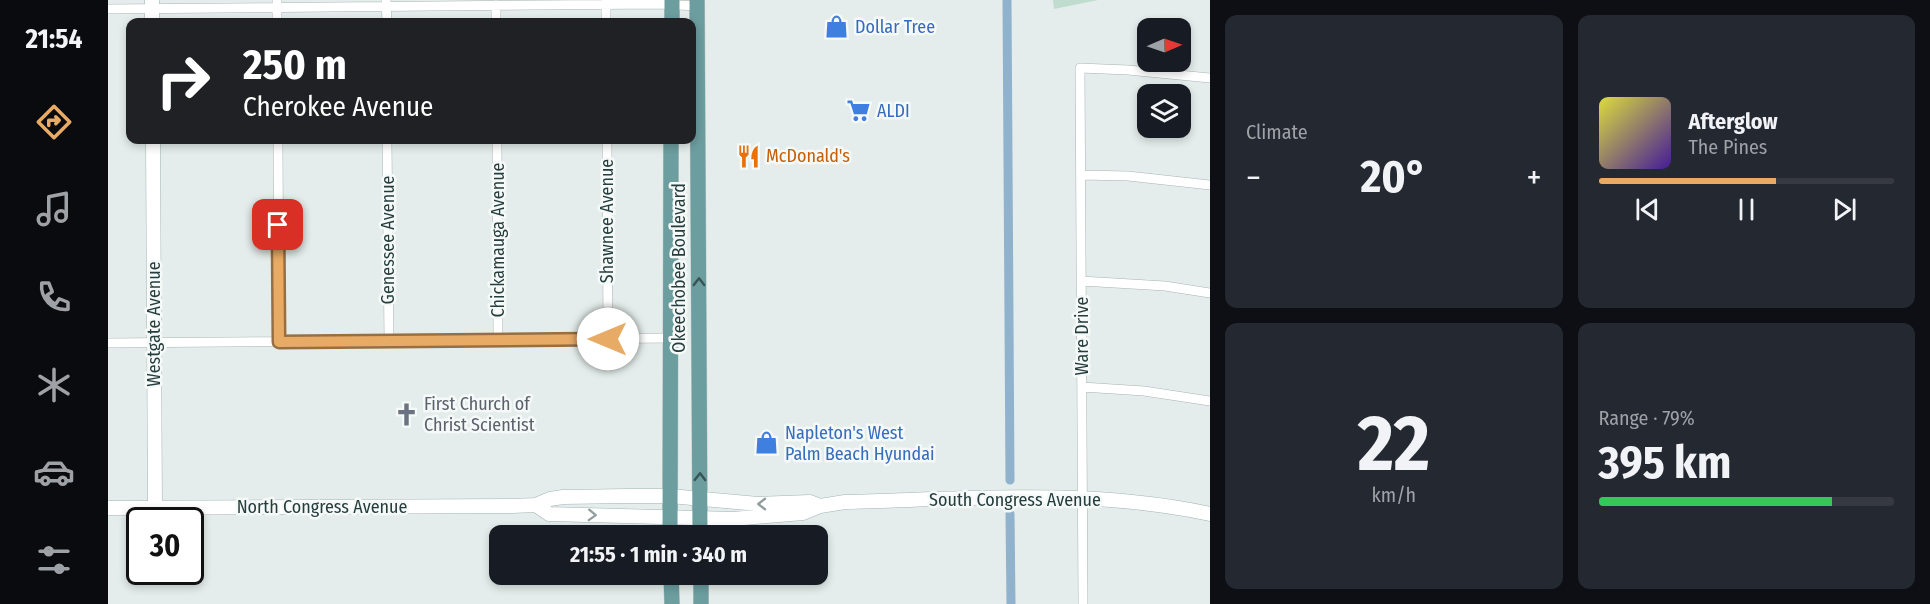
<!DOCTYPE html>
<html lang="en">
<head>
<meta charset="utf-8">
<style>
  :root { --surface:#171b24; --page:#242831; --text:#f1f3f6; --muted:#9ea1a6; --line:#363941; --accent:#e8ab66 }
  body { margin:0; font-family:"Fira Sans Condensed",sans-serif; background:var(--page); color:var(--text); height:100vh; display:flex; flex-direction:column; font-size:22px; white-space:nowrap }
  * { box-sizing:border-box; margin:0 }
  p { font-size:20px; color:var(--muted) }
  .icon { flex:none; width:33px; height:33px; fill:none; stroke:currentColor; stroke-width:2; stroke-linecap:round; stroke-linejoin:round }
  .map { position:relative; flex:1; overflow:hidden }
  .details { display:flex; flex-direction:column; gap:15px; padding:15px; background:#0d0f14; width:720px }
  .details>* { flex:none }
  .banner { position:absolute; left:18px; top:18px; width:570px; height:126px; border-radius:12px; box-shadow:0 3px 9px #0003; background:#202124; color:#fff; overflow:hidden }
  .needle { width:39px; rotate:88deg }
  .buttons { position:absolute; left:1029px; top:18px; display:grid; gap:12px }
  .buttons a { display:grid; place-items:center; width:54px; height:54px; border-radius:12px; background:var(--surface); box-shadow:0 3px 9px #0003; font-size:30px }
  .speed { position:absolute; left:18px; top:507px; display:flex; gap:12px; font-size:30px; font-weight:700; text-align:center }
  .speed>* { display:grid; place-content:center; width:78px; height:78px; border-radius:50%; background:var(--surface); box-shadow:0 3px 9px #0003; line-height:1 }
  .speed .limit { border:3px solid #111; border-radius:9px; background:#fff; color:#111 }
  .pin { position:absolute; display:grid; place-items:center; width:51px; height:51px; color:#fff; margin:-26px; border-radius:12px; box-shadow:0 3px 9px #0006 }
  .me { position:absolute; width:66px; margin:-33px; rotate:270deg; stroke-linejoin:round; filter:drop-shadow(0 0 4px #0008) }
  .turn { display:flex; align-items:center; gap:21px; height:126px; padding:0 18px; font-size:27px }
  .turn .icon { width:78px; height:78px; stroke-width:2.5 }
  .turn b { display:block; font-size:42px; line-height:51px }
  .big { font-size:45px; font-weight:700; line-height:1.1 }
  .details .card { flex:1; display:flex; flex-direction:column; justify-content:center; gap:9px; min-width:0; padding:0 21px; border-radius:12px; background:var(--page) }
  .details .dial { align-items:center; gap:0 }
  .dial b { font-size:78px; line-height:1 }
  .song { display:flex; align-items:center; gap:18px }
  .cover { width:72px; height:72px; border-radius:9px; background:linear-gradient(135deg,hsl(60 70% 55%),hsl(260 70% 35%)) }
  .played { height:6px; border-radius:3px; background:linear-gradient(90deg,var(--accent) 60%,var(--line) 60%) }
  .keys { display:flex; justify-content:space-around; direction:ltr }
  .heat { display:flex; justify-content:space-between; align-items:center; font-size:33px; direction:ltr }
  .charge { height:9px; border-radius:4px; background:linear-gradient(90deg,#34c759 79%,var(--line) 0) }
  .details .tiles { flex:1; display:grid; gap:15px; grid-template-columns:repeat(2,1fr) }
  .trip { position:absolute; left:381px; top:525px; width:339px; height:60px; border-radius:12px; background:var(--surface); box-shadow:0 3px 9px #0003; font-weight:700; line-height:60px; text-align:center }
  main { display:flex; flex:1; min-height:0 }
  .tabs { display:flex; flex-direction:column; width:108px; justify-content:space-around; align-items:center; background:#090b0e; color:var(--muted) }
  .tabs .icon { width:42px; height:42px }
  .tabs .current { color:var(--accent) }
  .tabs b { font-size:27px; color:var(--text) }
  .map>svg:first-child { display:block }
</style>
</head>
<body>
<main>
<nav class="tabs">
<b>21:54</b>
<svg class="icon current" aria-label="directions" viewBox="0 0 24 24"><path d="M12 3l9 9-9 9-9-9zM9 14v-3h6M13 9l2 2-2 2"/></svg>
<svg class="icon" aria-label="music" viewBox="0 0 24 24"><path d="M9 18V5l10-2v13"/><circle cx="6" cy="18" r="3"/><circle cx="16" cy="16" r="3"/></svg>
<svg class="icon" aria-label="phone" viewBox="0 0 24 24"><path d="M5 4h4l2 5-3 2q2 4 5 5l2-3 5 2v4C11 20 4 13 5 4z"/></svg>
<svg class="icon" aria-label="climate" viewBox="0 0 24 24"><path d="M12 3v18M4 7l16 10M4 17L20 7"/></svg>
<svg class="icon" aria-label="car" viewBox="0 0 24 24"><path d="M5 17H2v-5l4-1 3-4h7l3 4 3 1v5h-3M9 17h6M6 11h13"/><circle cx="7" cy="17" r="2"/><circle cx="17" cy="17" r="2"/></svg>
<svg class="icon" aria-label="filters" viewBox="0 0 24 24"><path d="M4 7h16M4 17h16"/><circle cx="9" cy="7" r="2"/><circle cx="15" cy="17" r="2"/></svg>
</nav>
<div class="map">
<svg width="1102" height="604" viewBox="0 0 1102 604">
  <rect width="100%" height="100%" fill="#e4edeb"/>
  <!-- green -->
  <path fill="#bfdccf" d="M945,0H990L946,9Z"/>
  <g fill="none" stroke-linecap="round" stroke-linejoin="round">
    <!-- canal -->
    <path stroke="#90b2cd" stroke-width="9" d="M899,0L902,480
      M902,514L903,604"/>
    <defs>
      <path id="street" d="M169,0V22
        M278,0L279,22
        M498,0V22
        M388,5V22
        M0,9L551,4L589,6
        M170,140L171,342
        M279,140L281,341
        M389,140L390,340
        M499,140L500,339
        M973,175L1020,176L1102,185
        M973,281L1057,286L1102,293
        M0,343L562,338
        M974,387L1036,391L1102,401
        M975,604L972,68L1020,70L1102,78"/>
      <path id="secondary" d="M44,0V22
        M45,140L47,508
        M428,505L441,514L625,519L695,513L712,506L737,502C858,499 983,488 1102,514
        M0,508L404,506L428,505L442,499L455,497L520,496H562L650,504L702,502L712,506"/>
      <path id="primary" d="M564,0V22
        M589,0L592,536
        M562,536L563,140
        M563,574L564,604
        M593,574V604"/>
    </defs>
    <!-- street casing -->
    <use href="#street" stroke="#a7b5b3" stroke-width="10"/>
    <!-- secondary casing -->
    <use href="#secondary" stroke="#a0b5b3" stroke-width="15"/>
    <!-- primary casing -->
    <use href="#primary" stroke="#c2c9c9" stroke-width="16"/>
    <!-- street -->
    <use href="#street" stroke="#fff" stroke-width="9"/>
    <!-- secondary -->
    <use href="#secondary" stroke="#fff" stroke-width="14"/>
    <!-- primary -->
    <use href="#primary" stroke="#6c9d9f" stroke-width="15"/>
  </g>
  <!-- one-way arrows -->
  <defs><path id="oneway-chevron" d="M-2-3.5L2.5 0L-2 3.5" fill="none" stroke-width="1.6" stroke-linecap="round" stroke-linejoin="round" transform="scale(1.5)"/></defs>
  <g stroke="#375556">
    <use href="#oneway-chevron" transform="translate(591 282) rotate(-90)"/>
    <use href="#oneway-chevron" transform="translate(592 477) rotate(-89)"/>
  </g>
  <g stroke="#929e9e">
    <use href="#oneway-chevron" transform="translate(654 504) rotate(180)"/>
    <use href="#oneway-chevron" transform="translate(484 515) rotate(2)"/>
  </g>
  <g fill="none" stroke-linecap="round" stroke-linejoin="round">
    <defs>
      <path id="route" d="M170,225L171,342L500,339"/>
    </defs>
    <!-- route casing -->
    <use href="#route" stroke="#976f42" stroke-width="15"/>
    <!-- route -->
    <use href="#route" stroke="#e8ab66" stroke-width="10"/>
  </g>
  <!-- icons -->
  <defs>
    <symbol id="shop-bare" viewBox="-9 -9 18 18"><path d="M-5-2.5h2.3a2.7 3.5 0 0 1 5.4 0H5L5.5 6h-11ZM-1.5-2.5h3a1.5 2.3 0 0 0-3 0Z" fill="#3f7fe0" stroke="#f5f9f8" stroke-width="2.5" paint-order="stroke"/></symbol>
    <symbol id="supermarket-bare" viewBox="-9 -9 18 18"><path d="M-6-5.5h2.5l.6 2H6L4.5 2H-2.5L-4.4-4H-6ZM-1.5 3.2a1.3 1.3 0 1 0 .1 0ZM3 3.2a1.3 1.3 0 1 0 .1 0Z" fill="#3f7fe0" stroke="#f5f9f8" stroke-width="2.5" paint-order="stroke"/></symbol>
    <symbol id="restaurant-bare" viewBox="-9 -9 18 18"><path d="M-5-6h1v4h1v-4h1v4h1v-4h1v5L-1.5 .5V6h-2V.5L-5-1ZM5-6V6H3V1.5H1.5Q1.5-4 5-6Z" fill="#e8710a" stroke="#f5f9f8" stroke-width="2.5" paint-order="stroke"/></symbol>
    <symbol id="church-bare" viewBox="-9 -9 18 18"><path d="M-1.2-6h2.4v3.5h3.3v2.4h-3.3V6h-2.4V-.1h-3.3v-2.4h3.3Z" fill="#6b7280" stroke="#f5f9f8" stroke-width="2.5" paint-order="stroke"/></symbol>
  </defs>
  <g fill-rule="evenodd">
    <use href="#shop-bare" x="712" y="10" width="33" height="33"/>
    <use href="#supermarket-bare" x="734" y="94" width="33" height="33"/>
    <use href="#restaurant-bare" x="624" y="140" width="33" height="33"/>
    <use href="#church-bare" x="282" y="398" width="33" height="33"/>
    <use href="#shop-bare" x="642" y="426" width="33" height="33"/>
  </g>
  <g text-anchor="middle" stroke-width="5" stroke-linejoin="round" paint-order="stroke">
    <!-- shop labels -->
    <g font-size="18" fill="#366cbe" stroke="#f5f9f8" text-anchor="start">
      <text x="747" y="33">Dollar Tree</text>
      <text x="769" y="117">ALDI</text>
      <text x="677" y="439">Napleton's West<tspan x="677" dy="21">Palm Beach Hyundai</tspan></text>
    </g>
    <!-- food labels -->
    <g font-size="18" fill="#c56008" stroke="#f5f9f8" text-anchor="start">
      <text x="658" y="162">McDonald's</text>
    </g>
    <!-- street labels -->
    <g font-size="18" fill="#253d3d" stroke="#f5f9f8">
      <text transform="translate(499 221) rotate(-90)" y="6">Shawnee Avenue</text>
      <text transform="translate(280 240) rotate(-90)" y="6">Genessee Avenue</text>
      <text transform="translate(390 240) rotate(-90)" y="6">Chickamauga Avenue</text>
      <text transform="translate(571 268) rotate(-90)" y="6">Okeechobee Boulevard</text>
      <text transform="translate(46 324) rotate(-90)" y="6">Westgate Avenue</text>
      <text transform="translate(974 336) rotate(-90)" y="6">Ware Drive</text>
      <text x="907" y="506">South Congress Avenue</text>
      <text x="214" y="513">North Congress Avenue</text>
    </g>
    <!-- worship labels -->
    <g font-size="18" fill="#5b616d" stroke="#f5f9f8" text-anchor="start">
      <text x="316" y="410">First Church of<tspan x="316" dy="21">Christ Scientist</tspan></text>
    </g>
  </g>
</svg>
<div class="buttons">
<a><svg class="needle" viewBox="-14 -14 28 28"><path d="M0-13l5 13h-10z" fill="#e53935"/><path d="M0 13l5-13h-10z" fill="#9ea1a6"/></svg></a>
<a><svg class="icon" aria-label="layers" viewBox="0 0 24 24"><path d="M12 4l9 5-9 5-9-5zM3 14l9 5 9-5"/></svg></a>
</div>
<div class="speed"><div class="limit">30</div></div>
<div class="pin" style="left:170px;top:225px;background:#d93025"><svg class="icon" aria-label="arrive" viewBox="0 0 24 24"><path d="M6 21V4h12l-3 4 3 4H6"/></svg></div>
<svg class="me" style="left:500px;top:339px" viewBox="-20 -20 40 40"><circle r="19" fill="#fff"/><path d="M0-13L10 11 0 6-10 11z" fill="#e8ab66"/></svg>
<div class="trip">21:55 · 1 min · 340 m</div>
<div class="banner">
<div class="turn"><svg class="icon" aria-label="right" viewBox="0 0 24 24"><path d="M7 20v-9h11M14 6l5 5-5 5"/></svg><div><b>250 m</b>Cherokee Avenue</div></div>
</div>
</div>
<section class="details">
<div class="tiles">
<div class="card"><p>Climate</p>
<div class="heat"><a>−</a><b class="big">20°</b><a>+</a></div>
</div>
<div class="card">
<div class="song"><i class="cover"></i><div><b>Afterglow</b><p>The Pines</p></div></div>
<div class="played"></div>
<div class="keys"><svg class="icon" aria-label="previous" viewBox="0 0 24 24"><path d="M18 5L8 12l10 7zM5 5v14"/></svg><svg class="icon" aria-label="pause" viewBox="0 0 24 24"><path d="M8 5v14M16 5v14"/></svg><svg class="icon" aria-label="next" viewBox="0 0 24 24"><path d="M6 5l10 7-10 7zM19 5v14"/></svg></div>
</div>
<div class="card dial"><b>22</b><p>km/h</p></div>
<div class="card"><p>Range · 79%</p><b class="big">395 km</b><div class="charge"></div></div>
</div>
</section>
</main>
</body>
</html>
